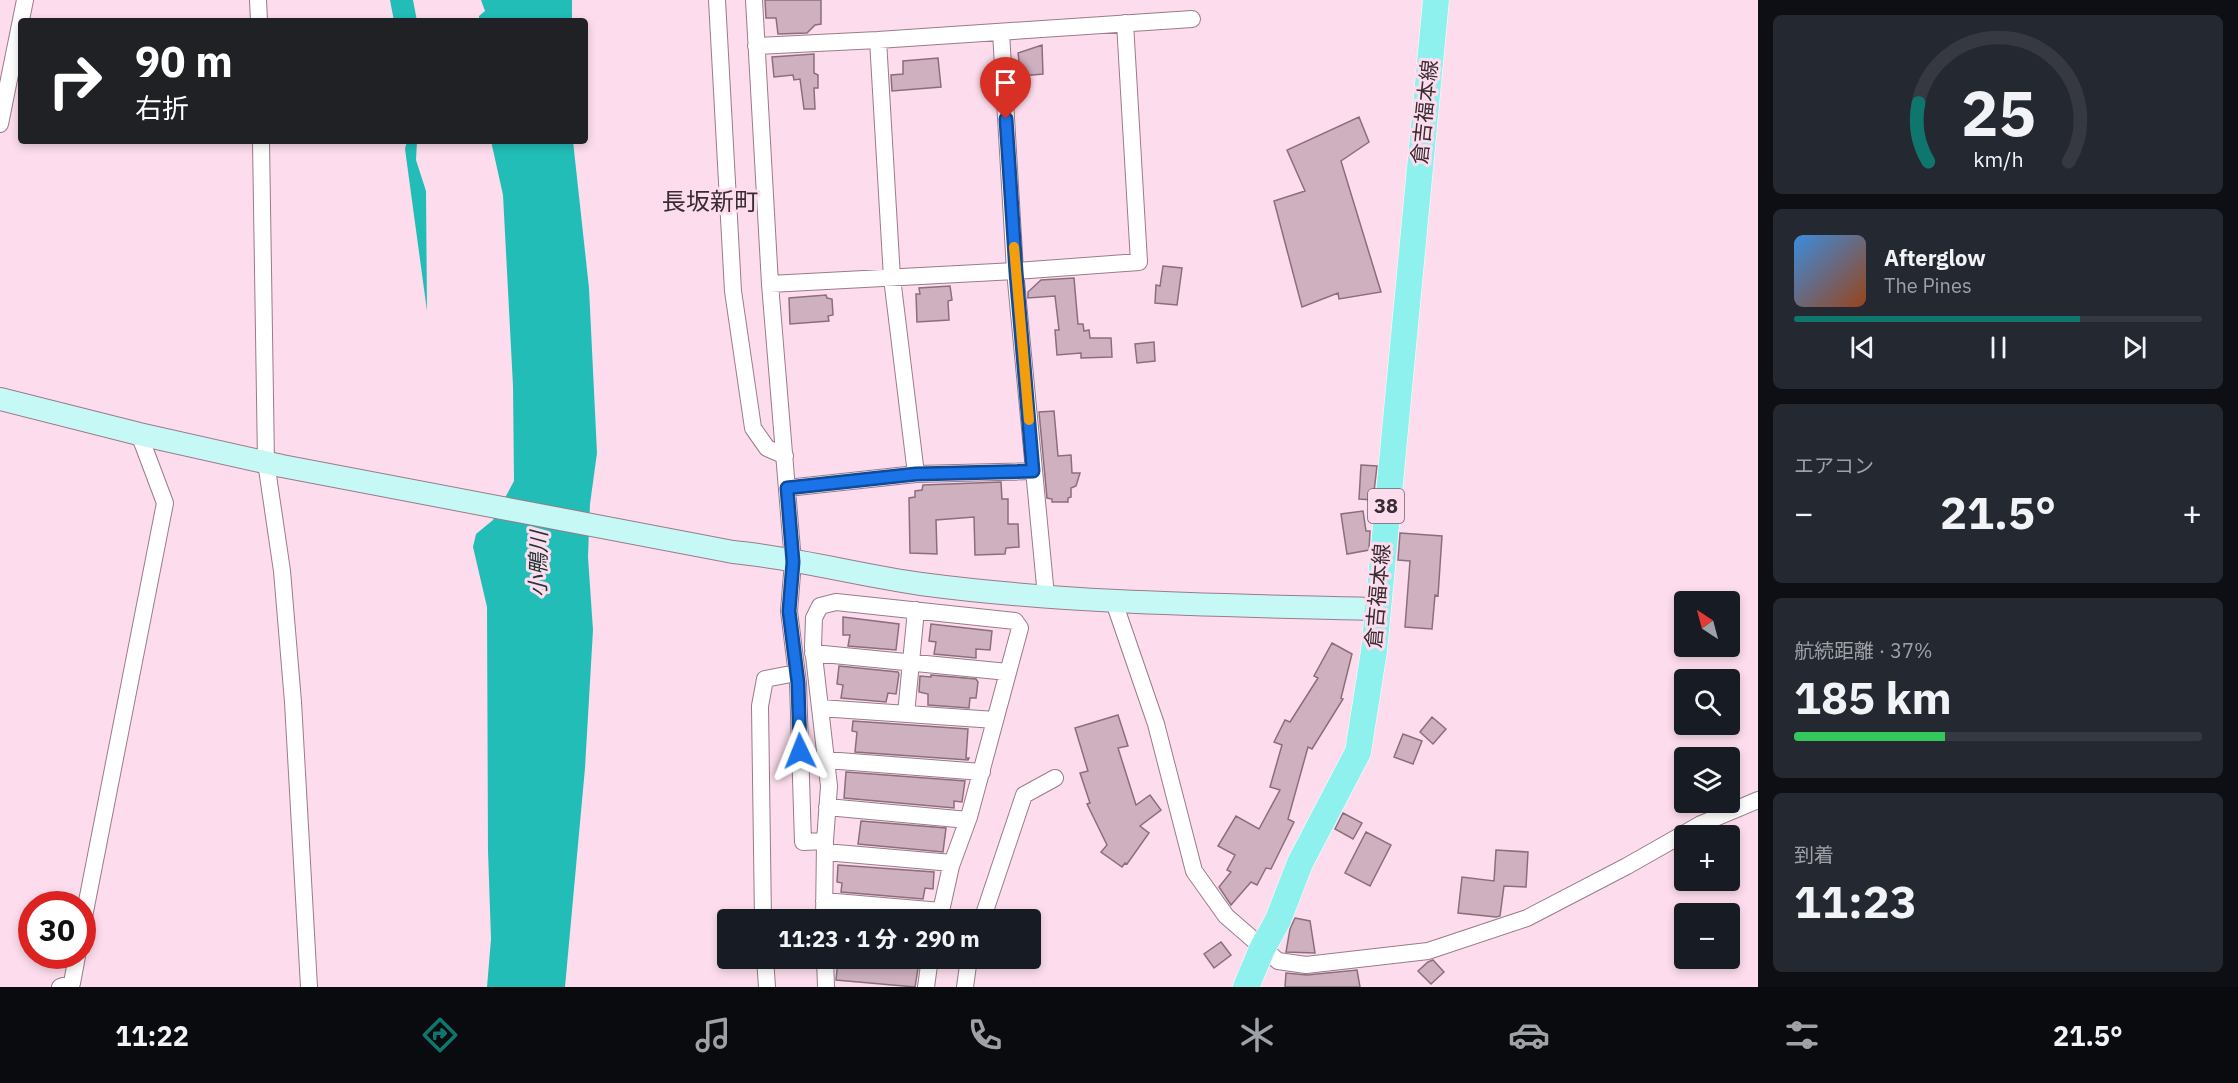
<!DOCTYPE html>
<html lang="ja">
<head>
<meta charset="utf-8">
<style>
  :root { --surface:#171b24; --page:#242831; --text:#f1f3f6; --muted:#9ea1a6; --line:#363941; --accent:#0f766e }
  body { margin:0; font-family:"IBM Plex Sans","Noto Sans JP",sans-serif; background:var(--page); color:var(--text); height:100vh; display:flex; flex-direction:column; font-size:22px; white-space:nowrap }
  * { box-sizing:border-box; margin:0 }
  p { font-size:20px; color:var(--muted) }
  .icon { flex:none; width:33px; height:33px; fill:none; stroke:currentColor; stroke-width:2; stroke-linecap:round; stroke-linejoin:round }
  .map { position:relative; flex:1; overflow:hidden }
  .side { display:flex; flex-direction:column; gap:15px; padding:15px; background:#0d0f14; width:480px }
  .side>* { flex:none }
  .hud { position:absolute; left:18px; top:18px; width:570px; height:126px; border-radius:6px; box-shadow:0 3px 9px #0003; background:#202124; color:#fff; overflow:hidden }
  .needle { width:39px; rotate:324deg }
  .fabs { position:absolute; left:1674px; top:591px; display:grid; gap:12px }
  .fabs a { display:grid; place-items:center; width:66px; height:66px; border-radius:6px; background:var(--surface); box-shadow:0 3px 9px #0003; font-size:30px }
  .speed { position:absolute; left:18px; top:891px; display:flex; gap:12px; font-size:30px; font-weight:700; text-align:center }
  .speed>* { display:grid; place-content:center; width:78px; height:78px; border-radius:50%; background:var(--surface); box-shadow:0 3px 9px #0003; line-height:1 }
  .speed .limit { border:9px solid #d22; background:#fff; color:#111 }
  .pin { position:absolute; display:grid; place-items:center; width:51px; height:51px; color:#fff; margin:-62px -26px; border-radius:50% 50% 50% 0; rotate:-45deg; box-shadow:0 0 6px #0007 }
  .pin .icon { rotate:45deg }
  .me { position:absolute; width:66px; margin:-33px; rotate:358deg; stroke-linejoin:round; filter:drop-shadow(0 0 4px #0008) }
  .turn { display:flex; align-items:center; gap:21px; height:126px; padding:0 18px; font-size:27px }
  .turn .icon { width:78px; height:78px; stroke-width:2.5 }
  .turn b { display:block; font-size:42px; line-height:51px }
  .big { font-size:45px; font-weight:800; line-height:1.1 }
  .side .card { flex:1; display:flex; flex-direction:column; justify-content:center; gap:9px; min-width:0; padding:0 21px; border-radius:9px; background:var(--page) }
  .side .dial { align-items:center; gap:0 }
  .dial svg { height:156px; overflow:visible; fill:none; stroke:var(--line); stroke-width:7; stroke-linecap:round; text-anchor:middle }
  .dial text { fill:var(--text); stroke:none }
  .song { display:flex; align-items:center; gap:18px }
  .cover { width:72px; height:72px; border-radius:9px; background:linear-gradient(135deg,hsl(210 70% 55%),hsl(20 70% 35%)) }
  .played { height:6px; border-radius:3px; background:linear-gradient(90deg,var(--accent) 70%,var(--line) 70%) }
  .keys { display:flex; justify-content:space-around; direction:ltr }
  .heat { display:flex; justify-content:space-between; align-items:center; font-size:33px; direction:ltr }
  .charge { height:9px; border-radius:4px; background:linear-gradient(90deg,#34c759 37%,var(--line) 0) }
  .trip { position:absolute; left:717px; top:909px; width:324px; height:60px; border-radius:6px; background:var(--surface); box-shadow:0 3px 9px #0003; font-weight:800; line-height:60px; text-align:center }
  .dock { display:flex; height:96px; justify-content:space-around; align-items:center; background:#090b0e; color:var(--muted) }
  .dock .icon { width:42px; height:42px }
  .dock .selected { color:var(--accent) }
  .dock b { font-size:27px; color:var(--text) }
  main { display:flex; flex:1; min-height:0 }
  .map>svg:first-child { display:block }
</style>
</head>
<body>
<main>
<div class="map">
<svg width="1758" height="987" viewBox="0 0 1758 987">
  <rect width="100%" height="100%" fill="#fddded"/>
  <!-- water -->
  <path fill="#23bdb8" d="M390,0H413L417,21H394Z
    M481,0H572V21H479V16L485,11Z
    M407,141H417L416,160L426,191L427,311L405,149Z
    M491,141H573L589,288L597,453L590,504L588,557L593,630L585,768L565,987H487L491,939L488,851L487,607L473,547L476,534L493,520L514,481L513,386L503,195Z"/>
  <!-- building -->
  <path fill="#cfb0bf" stroke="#8b6e7c" stroke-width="1.5" d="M765,0H821V24L815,25L807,33L778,34L776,18H766Z
    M1042,45L1043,74L1021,76L1018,53Z
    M814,54V73L818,75V88H814L815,109H804L800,79L794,80L793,75L774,77L772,57Z
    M938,58L941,87L892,91L891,75L903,74V61Z
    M1359,117L1369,142L1341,161L1381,292L1339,299L1338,293L1302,307L1274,201L1305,191L1287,150Z
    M1163,266L1182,268L1177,305L1155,303L1156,285L1160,286Z
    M1074,278L1078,324H1083L1084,331L1089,330L1090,338H1111L1112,357L1081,358V353L1057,355L1055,330H1059L1055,296L1028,298V292L1041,280Z
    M950,286L952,300L948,301L949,320L917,322L916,294H920L919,288Z
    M826,295L827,298L832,299L833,315L828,316L829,321L790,324L789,298Z
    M1154,342L1155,361L1137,363L1135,344Z
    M1054,411L1058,456L1071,455L1072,473H1080L1076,486L1071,488V497L1068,498V502H1052V499L1047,498L1039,412Z
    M1361,465L1377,466L1373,500L1359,499Z
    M1001,482L1002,499H1008V524H1018L1019,547L1006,548L1005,554L975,555L974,517L936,520L937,554L910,553L909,498L915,497V491L922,490L923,485Z
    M1363,511L1366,531H1370L1369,550L1347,554L1341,514Z
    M1400,533L1442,536L1438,596L1435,595L1432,629L1405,627L1410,561L1398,560Z
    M843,617L899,624L896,650L848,646L850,635H843Z
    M931,624L992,631L990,650L976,649V658L934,654L936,642L929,641Z
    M1332,643L1352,654L1341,698L1343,699L1312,749L1308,747L1288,819L1294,822L1271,869L1266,868L1257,885L1251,882L1231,905L1219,887L1231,872L1227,870L1235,855L1218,846L1236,816L1259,829L1280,790L1270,787L1282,745L1274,742L1285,720L1290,722L1318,678L1314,676Z
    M839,666L898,672L899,674L896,694L888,693L886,702L841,698L843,685L837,684Z
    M931,675L976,679L978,682L976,698H970L969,708L928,705V694L919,692L920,676L931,677Z
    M1118,715L1128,746L1118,748L1136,805L1150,795L1161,810L1140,826L1149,833L1127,864L1125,863L1122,867L1101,852L1107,845L1087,804L1090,803L1080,773L1088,771L1075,728Z
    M1432,717L1446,729L1433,744L1420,732Z
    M853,721L968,729L966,758H969L968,760L855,752L857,732L852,731Z
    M1403,734L1422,741L1413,764L1394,757Z
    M846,772L965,781L962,802L954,801V808L844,798Z
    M1343,813L1362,823L1353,839L1335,829Z
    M861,821L946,828L943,852L858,844Z
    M1366,832L1391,845L1370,886L1345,873Z
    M1496,850L1528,852L1526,887L1504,886L1500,916L1496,917L1458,913L1462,877L1494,881Z
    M838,865L934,872L933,889L925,888L923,899L841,892L842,883L837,882Z
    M841,913L917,920H840Z
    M1295,918L1310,921L1315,953L1286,952L1290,929Z
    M1221,942L1231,955L1214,968L1204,954Z
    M838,959L895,964L918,968L915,987L836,980Z
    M1433,960L1444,972L1431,984L1418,971L1428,962Z
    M1357,970L1360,987H1285L1286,973L1307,975Z"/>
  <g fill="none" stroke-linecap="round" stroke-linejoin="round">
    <defs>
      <path id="street" d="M258,0L259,21
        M717,0L733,291L753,428L767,448L785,456
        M754,0L770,284L793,562L789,611L798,683L803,842L825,841
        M1001,32L1015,271L1046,596
        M878,40L892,278L916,474
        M756,46L878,40L1192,19
        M0,124L25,0
        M261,141L266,462L282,571L293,702L309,987
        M770,284L1015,271L1139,262L1125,23
        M787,488L916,474L1033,471
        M1114,602L1156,724L1194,871L1226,916L1278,961L1306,965L1428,951L1527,918L1627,866L1701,824L1758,800
        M813,653L1008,672
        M820,708L995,720
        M906,714L916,610
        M826,760L982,772
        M827,807L968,820
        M825,852L952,863
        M824,901L941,911
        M763,920L760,706L765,679L796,673
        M824,920L825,841L829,786L813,647L814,618L820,606L836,602L1015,621L1020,628L969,817L951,866L939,920
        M982,920L1024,795L1055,778
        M82,927L165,503L139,434
        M765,958L767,987
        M825,958L826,987
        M60,987L72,983L77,956
        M926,987L930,958
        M965,987L969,958"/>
      <path id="secondary" d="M0,399L139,434L282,466L733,552C796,558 858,575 921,584C1072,604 1224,605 1376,609"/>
      <path id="primary" d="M1246,987L1262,949L1278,920L1300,863L1358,752L1374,651L1436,0"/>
    </defs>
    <!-- street casing -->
    <use href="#street" stroke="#997b8a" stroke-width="18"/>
    <!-- secondary casing -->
    <use href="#secondary" stroke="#997b8a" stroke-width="24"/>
    <!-- primary casing -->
    <use href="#primary" stroke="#fff" stroke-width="27"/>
    <!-- street -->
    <use href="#street" stroke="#fff" stroke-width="16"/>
    <!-- secondary -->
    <use href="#secondary" stroke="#c6f8f6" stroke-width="22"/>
    <!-- primary -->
    <use href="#primary" stroke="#8ef1ed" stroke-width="26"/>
  </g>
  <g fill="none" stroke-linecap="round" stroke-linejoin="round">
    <defs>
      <path id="route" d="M800,751L798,683L789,611L793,562L787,488L916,474L1033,471L1016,272L1006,119"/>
    </defs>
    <!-- route casing -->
    <use href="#route" stroke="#114b97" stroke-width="15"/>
    <!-- route -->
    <use href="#route" stroke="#1a73e8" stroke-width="10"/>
    <!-- slow -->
    <path stroke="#f59e0b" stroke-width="10" d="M1014,247L1029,420"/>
  </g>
  <g text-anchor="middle" stroke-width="6" stroke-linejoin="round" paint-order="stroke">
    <!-- shield labels -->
    <rect fill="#fddded" stroke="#73616a" stroke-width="1.5" x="1368" y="489" width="36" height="34" rx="4.5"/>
    <g font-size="20" font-weight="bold" fill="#382c32">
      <text x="1386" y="513">38</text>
    </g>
    <!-- street labels -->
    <g font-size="21" fill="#382c32" stroke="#fddded">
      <text transform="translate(1425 112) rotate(-84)" y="7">倉吉福本線</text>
      <text transform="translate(1378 596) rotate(-85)" y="7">倉吉福本線</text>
    </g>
    <!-- water labels -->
    <g font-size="22" font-style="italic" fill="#203736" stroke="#fddded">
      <text transform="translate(538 564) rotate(-89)" y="8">小鴨川</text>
    </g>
    <!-- quarter labels -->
    <g font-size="24" fill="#382c32" stroke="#fddded">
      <text x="710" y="210">長坂新町</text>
    </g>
  </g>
</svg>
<div class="fabs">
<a><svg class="needle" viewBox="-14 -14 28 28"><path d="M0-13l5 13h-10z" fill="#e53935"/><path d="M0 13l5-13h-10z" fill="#9ea1a6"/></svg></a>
<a><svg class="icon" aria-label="search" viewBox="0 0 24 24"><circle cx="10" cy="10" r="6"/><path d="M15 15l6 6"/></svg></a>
<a><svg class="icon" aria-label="layers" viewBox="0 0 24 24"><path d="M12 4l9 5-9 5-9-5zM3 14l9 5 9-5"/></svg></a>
<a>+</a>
<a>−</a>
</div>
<div class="speed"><div class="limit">30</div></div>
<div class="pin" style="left:1006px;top:119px;background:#d93025"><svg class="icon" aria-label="arrive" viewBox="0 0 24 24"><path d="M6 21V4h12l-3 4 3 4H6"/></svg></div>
<svg class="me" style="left:800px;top:751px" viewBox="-20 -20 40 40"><path d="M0-17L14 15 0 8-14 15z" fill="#1a73e8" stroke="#fff" stroke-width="4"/></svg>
<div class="trip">11:23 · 1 分 · 290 m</div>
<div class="hud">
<div class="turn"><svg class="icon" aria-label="right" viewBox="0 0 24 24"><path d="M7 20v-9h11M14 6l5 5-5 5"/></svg><div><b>90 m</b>右折</div></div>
</div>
</div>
<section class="side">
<div class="card dial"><svg viewBox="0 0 100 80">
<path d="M14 69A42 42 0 1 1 86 69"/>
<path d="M14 69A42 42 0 0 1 9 39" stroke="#0f766e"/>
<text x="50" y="56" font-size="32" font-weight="700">25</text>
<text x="50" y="72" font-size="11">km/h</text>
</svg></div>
<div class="card">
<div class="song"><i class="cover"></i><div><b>Afterglow</b><p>The Pines</p></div></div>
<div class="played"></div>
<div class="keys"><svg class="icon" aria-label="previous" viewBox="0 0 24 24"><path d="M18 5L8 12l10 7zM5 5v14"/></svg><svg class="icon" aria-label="pause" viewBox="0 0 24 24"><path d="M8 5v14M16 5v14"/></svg><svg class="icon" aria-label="next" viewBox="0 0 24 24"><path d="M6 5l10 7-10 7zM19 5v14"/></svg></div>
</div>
<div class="card"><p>エアコン</p>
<div class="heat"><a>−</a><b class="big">21.5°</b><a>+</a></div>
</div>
<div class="card"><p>航続距離 · 37%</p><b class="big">185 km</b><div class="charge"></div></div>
<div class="card"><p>到着</p><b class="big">11:23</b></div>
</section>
</main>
<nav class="dock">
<b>11:22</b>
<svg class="icon selected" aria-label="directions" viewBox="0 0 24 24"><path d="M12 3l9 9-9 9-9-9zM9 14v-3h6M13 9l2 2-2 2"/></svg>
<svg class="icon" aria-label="music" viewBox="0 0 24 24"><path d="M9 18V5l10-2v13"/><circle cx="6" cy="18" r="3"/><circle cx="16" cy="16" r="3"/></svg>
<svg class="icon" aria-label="phone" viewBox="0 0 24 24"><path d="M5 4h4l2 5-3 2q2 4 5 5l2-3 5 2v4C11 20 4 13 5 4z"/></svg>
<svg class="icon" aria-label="climate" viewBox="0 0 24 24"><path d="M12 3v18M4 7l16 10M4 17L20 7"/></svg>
<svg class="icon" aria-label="car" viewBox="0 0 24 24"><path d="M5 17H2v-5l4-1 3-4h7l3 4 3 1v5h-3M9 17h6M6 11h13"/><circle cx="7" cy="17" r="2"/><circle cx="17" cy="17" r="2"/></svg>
<svg class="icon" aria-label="filters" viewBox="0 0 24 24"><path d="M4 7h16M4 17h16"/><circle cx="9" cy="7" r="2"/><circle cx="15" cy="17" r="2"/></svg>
<b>21.5°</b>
</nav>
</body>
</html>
